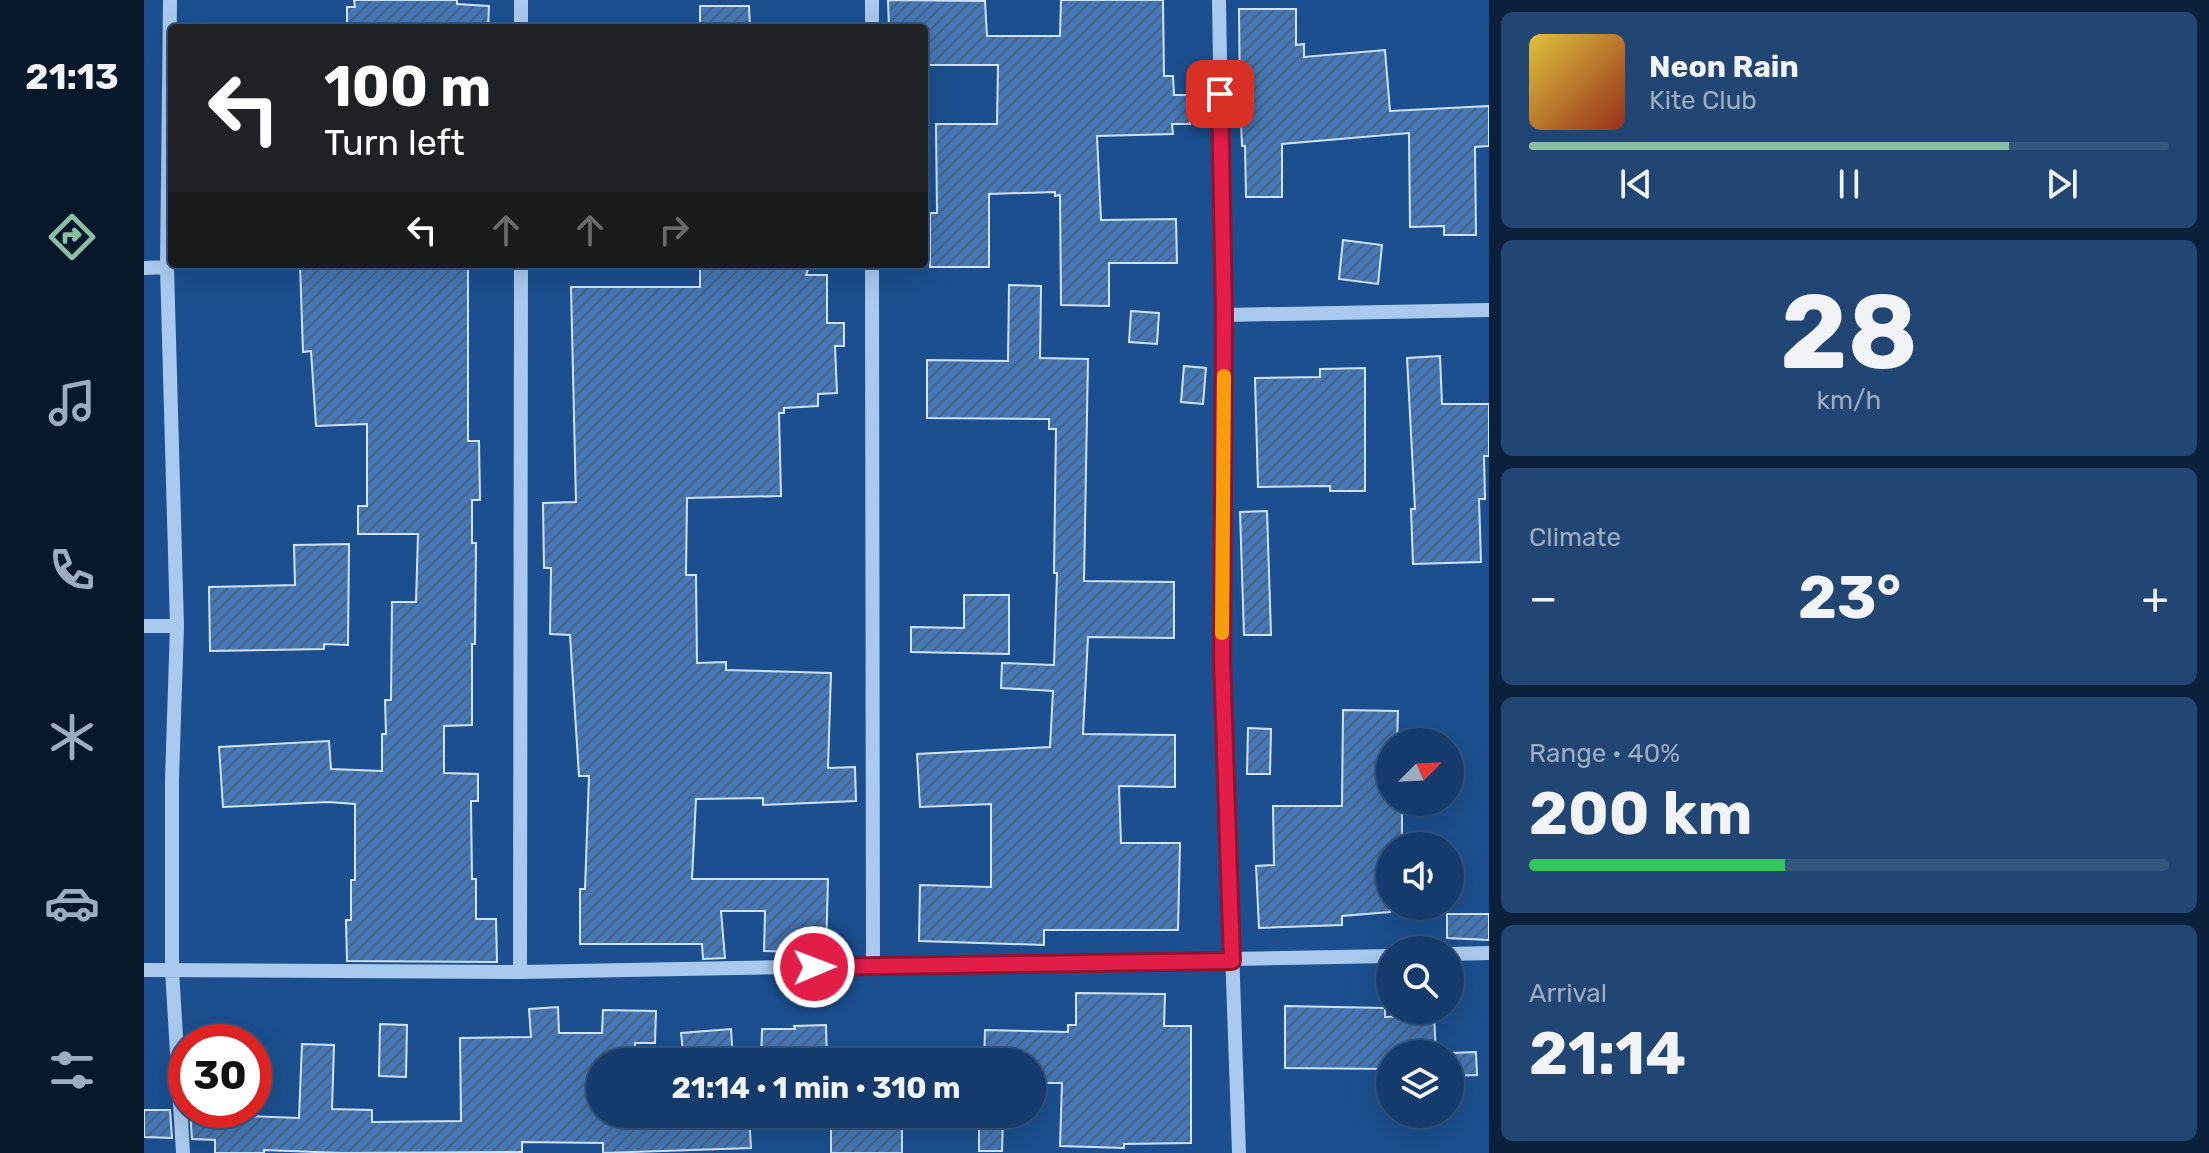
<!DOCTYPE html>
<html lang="en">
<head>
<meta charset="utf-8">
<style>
  :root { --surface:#143b6b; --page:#214673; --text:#f1f3f6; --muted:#9dadc1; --line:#33557e; --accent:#8abfa5 }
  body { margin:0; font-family:Rubik,sans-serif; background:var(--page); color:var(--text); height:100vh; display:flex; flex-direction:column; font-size:30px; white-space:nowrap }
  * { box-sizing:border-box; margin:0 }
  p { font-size:26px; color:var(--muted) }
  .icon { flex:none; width:44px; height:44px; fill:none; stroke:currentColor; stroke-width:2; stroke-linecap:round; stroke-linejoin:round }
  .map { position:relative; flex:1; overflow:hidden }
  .drawer { display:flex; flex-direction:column; gap:12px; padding:12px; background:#0b203b; width:720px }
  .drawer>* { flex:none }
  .hud { position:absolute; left:24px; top:24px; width:760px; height:244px; border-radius:8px; box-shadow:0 8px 32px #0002,0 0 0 2px var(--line); background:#202124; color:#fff; overflow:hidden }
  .needle { width:52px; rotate:66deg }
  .buttons { position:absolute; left:1232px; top:728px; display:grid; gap:16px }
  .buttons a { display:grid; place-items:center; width:88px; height:88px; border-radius:50%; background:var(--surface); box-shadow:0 8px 32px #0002,0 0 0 2px var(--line); font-size:40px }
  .speed { position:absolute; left:24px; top:1024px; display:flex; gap:16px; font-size:40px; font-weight:700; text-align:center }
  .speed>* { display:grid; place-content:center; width:104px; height:104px; border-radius:50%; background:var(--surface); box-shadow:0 8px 32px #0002,0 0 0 2px var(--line); line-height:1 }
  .speed .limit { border:12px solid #d22; background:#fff; color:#111 }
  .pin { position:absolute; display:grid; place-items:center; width:68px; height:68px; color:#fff; margin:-34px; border-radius:16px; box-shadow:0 4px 12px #0006 }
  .me { position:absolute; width:88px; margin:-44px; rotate:89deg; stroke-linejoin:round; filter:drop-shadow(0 0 6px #0008) }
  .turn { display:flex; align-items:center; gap:28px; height:168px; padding:0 24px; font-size:36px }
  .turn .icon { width:104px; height:104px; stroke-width:2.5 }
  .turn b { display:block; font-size:56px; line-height:68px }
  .lanes { display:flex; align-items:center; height:76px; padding:0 24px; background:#0003; justify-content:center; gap:40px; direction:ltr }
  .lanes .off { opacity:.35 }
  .big { font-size:60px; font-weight:700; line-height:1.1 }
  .drawer .card { flex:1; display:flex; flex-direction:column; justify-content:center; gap:12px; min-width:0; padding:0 28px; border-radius:12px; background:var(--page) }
  .drawer .dial { align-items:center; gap:0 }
  .dial b { font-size:104px; line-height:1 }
  .song { display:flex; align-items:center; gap:24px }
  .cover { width:96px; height:96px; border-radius:12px; background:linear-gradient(135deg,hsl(50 70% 55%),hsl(10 70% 35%)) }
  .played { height:8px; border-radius:4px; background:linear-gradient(90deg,var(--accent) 75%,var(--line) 75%) }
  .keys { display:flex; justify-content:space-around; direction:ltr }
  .heat { display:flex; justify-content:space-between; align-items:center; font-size:44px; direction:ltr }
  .charge { height:12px; border-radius:6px; background:linear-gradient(90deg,#34c759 40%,var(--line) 0) }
  .trip { position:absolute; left:442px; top:1048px; width:460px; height:80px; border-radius:40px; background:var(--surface); box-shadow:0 8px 32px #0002,0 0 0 2px var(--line); font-weight:700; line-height:80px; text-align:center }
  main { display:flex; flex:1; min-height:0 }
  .dock { display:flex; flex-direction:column; width:144px; justify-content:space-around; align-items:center; background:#08182b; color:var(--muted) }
  .dock .icon { width:56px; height:56px }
  .dock .on { color:var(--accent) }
  .dock b { font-size:36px; color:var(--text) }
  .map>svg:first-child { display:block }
</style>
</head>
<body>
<main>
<nav class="dock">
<b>21:13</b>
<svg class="icon on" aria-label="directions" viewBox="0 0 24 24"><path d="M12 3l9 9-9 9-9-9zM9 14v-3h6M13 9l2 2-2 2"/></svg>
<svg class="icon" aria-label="music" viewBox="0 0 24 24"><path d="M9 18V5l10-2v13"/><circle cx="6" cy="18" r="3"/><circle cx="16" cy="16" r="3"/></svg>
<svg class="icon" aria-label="phone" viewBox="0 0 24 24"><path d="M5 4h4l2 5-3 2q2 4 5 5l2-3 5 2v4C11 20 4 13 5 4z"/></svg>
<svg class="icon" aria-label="climate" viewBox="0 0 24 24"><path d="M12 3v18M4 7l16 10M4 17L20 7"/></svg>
<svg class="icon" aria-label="car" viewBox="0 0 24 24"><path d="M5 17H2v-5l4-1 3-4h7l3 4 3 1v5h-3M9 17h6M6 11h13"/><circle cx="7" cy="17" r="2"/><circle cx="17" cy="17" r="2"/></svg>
<svg class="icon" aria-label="filters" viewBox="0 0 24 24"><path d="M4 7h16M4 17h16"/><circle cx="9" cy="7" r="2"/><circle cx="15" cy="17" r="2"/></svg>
</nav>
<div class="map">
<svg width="1345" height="1153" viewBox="0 0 1345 1153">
  <defs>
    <pattern id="building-hatch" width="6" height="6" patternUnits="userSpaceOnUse" patternTransform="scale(2)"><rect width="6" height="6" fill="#4478b7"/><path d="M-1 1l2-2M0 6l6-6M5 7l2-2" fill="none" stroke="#486282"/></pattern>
  </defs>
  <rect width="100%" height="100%" fill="#1b4f8f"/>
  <!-- building -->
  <path fill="url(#building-hatch)" stroke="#cfe3fa" stroke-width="2" d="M210,0H313V4L345,6L344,28H203V7H211Z
    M744,0L841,1L843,36H916L917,0H1019L1020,76H1029L1030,95H1045L1046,124H1028L1029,134L953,136L957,220L1032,219L1033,263H965V306L917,305L916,195L911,196V192L845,194V267H786V213H793L792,124H853L854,65H780V28H745Z
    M556,6H605L606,28H556Z
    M1095,9H1152V45L1160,44V57L1241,50L1246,111L1345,106V146L1331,147L1332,235H1300V226L1266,227L1265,133L1138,144V197H1102L1101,146H1098L1096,98Z
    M1199,240L1238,245L1234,284L1195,279Z
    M156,264H324V441H335L336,500H328V543H332L331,644H328V725L300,726V773L334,774V801H327L328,879H332V919H352L353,962L203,961L202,920H207V880H211V804L184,802L79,807L75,747L185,741L187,769L238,771V734H242L241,700H247L248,602H272L274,534H214V506H223V424L172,426L167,351L159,352Z
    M556,264H666L662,275H683V323H700V346H691L693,393L674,394V406L640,408V413H635L637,496L543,498L542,575H552L553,663L582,662V670L687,673L684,768L711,767L712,801L619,805V798L552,799L548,879H684L682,953L620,951L621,911H577L581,958L559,959L558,944H436V889H441L445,776H435L426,635L406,634L407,568H400L399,503L432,502L427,287H556Z
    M865,285L897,286L896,358L944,359L940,581L1030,582V638L944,637L939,734L1031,735V787L975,786L977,843H1036L1034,930H900V945L775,941L776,885L847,887V804L776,807L773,754L906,747L909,691L857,688L858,663L910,665L913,573H910L912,429H905V419L783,418V360L864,361Z
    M987,311L1015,313L1013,344L985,342Z
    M1296,356L1298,404H1345V456H1340L1341,499H1335L1337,562L1269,564L1267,509H1271L1263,358Z
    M1040,366L1062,368L1059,404L1037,402Z
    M1221,368V491H1186V486L1114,487L1111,378L1176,377V369Z
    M1123,511L1127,635H1100L1096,512Z
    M205,544L204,645L180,644V649L66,651L65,587L151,585L150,545Z
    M820,595H865V654L767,652V627L820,628Z
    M1199,710L1254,711L1253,742H1246V805H1258V846H1246V912L1198,916V925L1115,928L1112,866L1130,865L1129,806H1198Z
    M1104,728L1127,729L1126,774H1103Z
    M1303,914H1345V940L1303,938Z
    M932,993L1021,994L1020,1026H1047V1143L980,1144V1148L916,1146L918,1083H888V1062H840L841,1030L924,1032V1025H932Z
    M1141,1006L1241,1008V1017L1290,1015L1292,1054H1246V1069L1141,1068Z
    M414,1007L415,1033H458L459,1010L512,1011L511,1043H491V1062H451V1114H605L607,1148L459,1153V1143L378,1142V1152L197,1153L120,1150V1153H71V1140L48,1139L46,1110H74V1115L155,1118L158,1044L190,1045L188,1109L228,1110V1122L317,1121L316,1038L387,1037L385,1009Z
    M236,1024L263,1025L262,1077L235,1076Z
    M682,1025L683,1062H617L618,1029H651L650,1026Z
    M587,1029L589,1062H540L537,1033Z
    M1332,1052L1333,1075L1306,1076V1053Z
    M0,1110H26L28,1138L0,1137Z
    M835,1117H859L858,1151H835Z
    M687,1123H758V1153H687Z"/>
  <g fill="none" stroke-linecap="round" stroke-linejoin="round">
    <!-- minor -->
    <path stroke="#a9c9ee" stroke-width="14" d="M26,0L23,267L33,626L28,779V970L39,1153
      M728,0V28
      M1075,0L1080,315L1078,660L1095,1153
      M377,28V0
      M728,264L729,966
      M0,268L23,267
      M1080,315L1345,310
      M0,626H33
      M1306,954L1345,953
      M0,970L376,972L1246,956
      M376,972L377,264"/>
  </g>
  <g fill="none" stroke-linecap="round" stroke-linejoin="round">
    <defs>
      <path id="route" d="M670,967L1088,961L1078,660L1080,315L1076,94"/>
    </defs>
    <!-- route casing -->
    <use href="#route" stroke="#92132f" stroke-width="20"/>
    <!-- route -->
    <use href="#route" stroke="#e11d48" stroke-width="14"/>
    <!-- slow -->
    <path stroke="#f59e0b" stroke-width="14" d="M1078,633L1080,376"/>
  </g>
</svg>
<div class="buttons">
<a><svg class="needle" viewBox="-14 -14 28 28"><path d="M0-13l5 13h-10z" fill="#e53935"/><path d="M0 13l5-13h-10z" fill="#9dadc1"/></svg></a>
<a><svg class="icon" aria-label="sound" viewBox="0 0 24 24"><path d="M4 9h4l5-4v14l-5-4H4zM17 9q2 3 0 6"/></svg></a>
<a><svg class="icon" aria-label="search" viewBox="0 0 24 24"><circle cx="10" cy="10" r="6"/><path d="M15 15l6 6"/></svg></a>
<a><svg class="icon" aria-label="layers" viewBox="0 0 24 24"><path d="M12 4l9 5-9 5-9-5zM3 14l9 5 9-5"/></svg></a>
</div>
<div class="speed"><div class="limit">30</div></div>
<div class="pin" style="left:1076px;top:94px;background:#d93025"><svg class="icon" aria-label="arrive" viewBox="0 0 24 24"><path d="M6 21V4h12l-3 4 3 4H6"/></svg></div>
<svg class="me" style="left:670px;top:967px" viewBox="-20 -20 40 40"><circle r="17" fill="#e11d48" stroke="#fff" stroke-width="3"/><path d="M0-11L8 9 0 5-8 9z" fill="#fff"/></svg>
<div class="trip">21:14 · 1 min · 310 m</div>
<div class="hud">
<div class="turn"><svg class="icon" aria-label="left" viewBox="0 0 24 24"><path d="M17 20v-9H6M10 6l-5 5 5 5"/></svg><div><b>100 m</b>Turn left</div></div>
<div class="lanes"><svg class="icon" aria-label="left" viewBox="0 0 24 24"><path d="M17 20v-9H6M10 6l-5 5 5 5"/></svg><svg class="icon off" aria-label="ahead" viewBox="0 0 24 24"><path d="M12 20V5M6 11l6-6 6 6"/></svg><svg class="icon off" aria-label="ahead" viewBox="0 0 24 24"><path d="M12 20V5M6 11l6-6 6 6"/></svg><svg class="icon off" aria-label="right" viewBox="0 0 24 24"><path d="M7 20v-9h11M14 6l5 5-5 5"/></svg></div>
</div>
</div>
<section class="drawer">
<div class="card">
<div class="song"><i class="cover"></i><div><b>Neon Rain</b><p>Kite Club</p></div></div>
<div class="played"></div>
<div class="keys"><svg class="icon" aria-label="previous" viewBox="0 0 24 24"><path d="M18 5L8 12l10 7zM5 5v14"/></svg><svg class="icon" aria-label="pause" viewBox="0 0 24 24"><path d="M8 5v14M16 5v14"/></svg><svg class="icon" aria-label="next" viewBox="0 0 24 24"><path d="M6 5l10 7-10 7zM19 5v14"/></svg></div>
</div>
<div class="card dial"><b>28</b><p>km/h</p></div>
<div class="card"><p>Climate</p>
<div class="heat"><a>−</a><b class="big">23°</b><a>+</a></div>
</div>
<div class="card"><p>Range · 40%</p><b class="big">200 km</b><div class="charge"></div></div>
<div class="card"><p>Arrival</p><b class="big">21:14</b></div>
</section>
</main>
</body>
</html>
